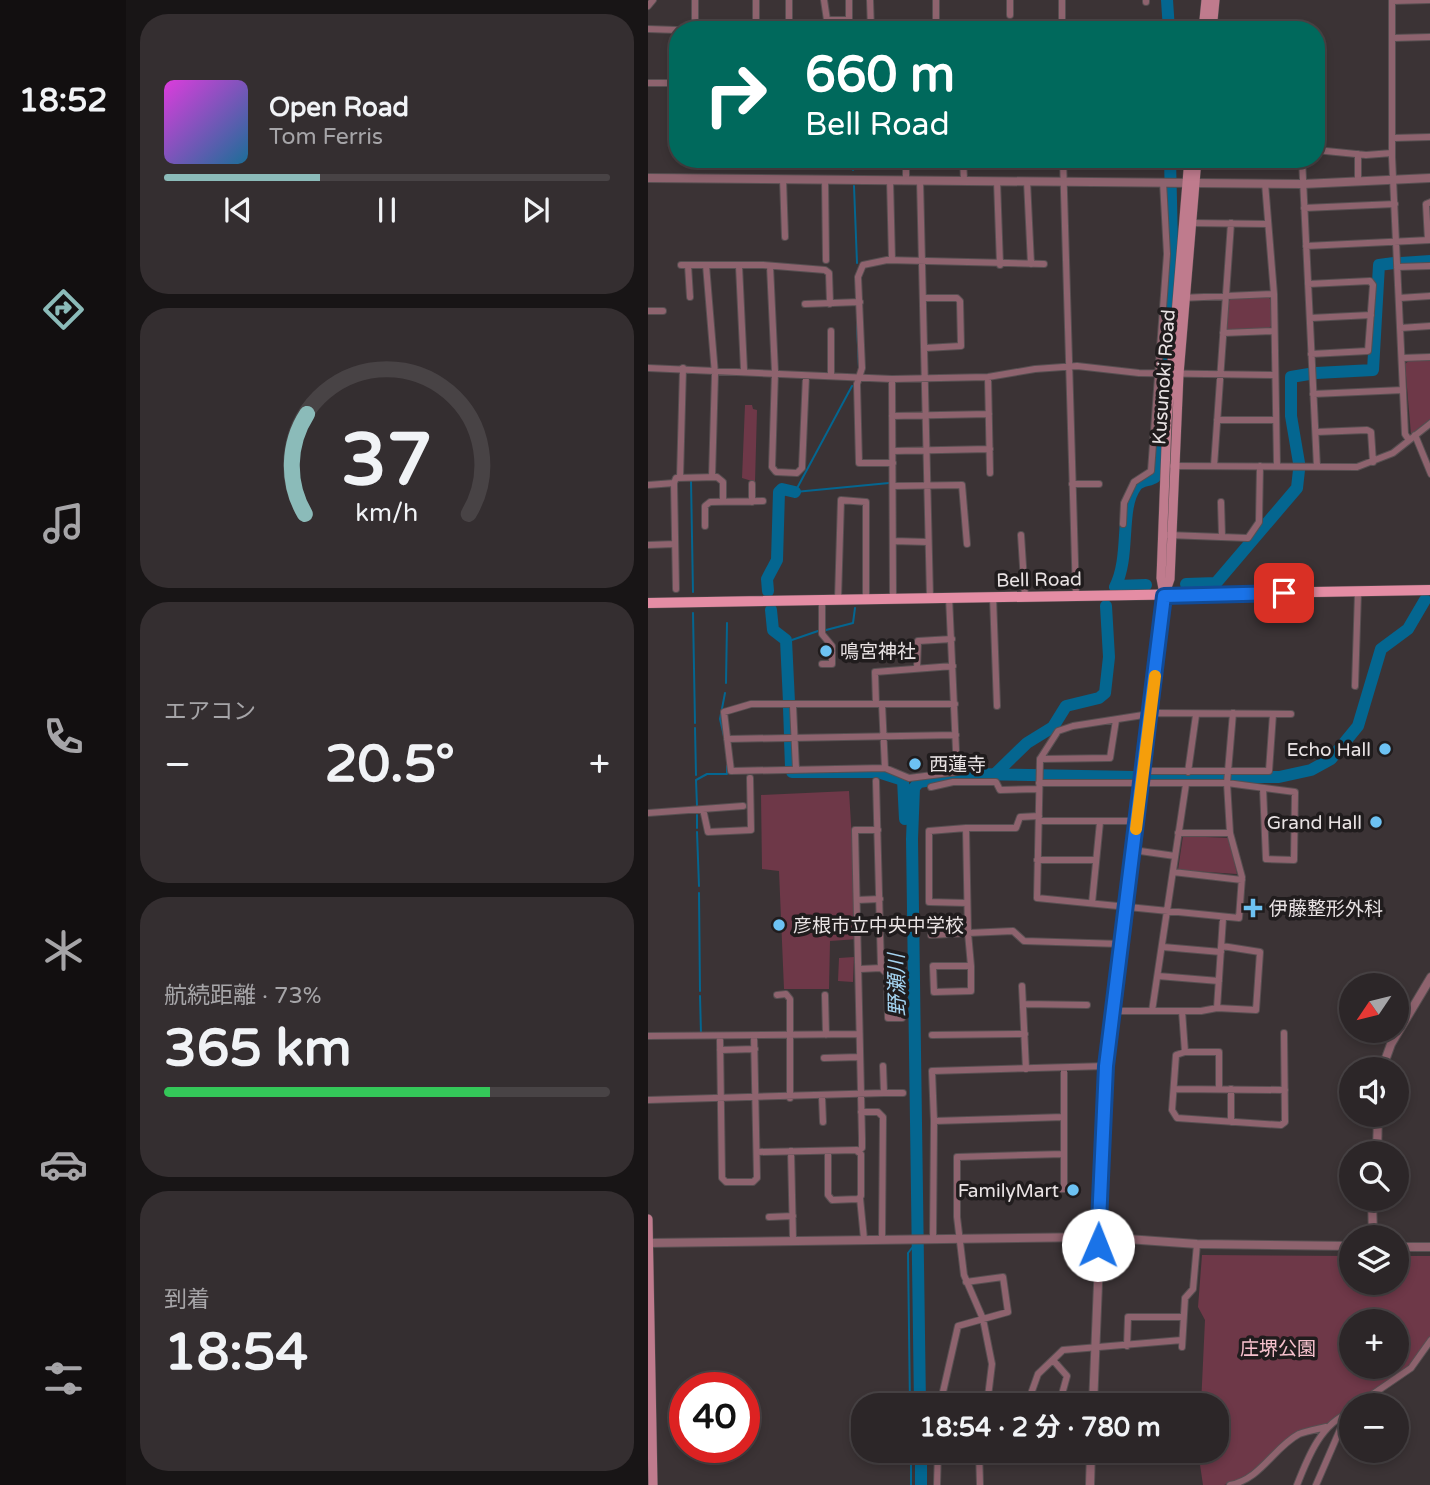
<!DOCTYPE html>
<html lang="ja">
<head>
<meta charset="utf-8">
<style>
  :root { --surface:#2c2628; --page:#342e30; --text:#f1f3f6; --muted:#a6a5a8; --line:#484345; --accent:#8bbbb9 }
  body { margin:0; font-family:"Varela Round","Noto Sans JP",sans-serif; background:var(--page); color:var(--text); height:100vh; display:flex; flex-direction:column; font-size:26px; white-space:nowrap }
  * { box-sizing:border-box; margin:0 }
  p { font-size:23px; color:var(--muted) }
  .icon { flex:none; width:38px; height:38px; fill:none; stroke:currentColor; stroke-width:2; stroke-linecap:round; stroke-linejoin:round }
  .map { position:relative; flex:1; overflow:hidden }
  .side { display:flex; flex-direction:column; gap:14px; padding:14px; background:#181516; width:522px }
  .side>* { flex:none }
  .top-card { position:absolute; left:21px; top:21px; width:656px; height:147px; border-radius:28px; box-shadow:0 4px 10px #0003,0 0 0 2px var(--line); background:#00695c; color:#fff; overflow:hidden }
  .needle { width:46px; rotate:235deg }
  .buttons { position:absolute; left:691px; top:973px; display:grid; gap:14px }
  .buttons a { display:grid; place-items:center; width:70px; height:70px; border-radius:50%; background:var(--surface); box-shadow:0 4px 10px #0003,0 0 0 2px var(--line); font-size:35px }
  .speed { position:absolute; left:21px; top:1372px; display:flex; gap:14px; font-size:35px; font-weight:700; text-align:center }
  .speed>* { display:grid; place-content:center; width:91px; height:91px; border-radius:50%; background:var(--surface); box-shadow:0 4px 10px #0003,0 0 0 2px var(--line); line-height:1 }
  .speed .limit { border:10px solid #d22; background:#fff; color:#111 }
  .pin { position:absolute; display:grid; place-items:center; width:60px; height:60px; color:#fff; margin:-30px; border-radius:14px; box-shadow:0 4px 10px #0006 }
  .me { position:absolute; width:77px; margin:-38px; rotate:1deg; stroke-linejoin:round; filter:drop-shadow(0 0 5px #0008) }
  .turn { display:flex; align-items:center; gap:24px; height:147px; padding:0 21px; font-size:32px }
  .turn .icon { width:91px; height:91px; stroke-width:2.5 }
  .turn b { display:block; font-size:49px; line-height:60px }
  .big { font-size:52px; font-weight:700; line-height:1.1 }
  .side .widget { flex:1; display:flex; flex-direction:column; justify-content:center; gap:10px; min-width:0; padding:0 24px; border-radius:28px; background:var(--page) }
  .side .dial { align-items:center; gap:0 }
  .dial svg { height:182px; overflow:visible; fill:none; stroke:var(--line); stroke-width:7; stroke-linecap:round; text-anchor:middle }
  .dial text { fill:var(--text); stroke:none }
  .song { display:flex; align-items:center; gap:21px }
  .cover { width:84px; height:84px; border-radius:10px; background:linear-gradient(135deg,hsl(300 70% 55%),hsl(200 70% 35%)) }
  .played { height:7px; border-radius:4px; background:linear-gradient(90deg,var(--accent) 35%,var(--line) 35%) }
  .keys { display:flex; justify-content:space-around; direction:ltr }
  .heat { display:flex; justify-content:space-between; align-items:center; font-size:38px; direction:ltr }
  .charge { height:10px; border-radius:5px; background:linear-gradient(90deg,#34c759 73%,var(--line) 0) }
  .trip { position:absolute; left:203px; top:1393px; width:378px; height:70px; border-radius:28px; background:var(--surface); box-shadow:0 4px 10px #0003,0 0 0 2px var(--line); font-weight:700; line-height:70px; text-align:center }
  main { display:flex; flex:1; min-height:0 }
  .dock { display:flex; flex-direction:column; width:126px; justify-content:space-around; align-items:center; background:#120f10; color:var(--muted) }
  .dock .icon { width:49px; height:49px }
  .dock .on { color:var(--accent) }
  .dock b { font-size:32px; color:var(--text) }
  .map>svg:first-child { display:block }
</style>
</head>
<body>
<main>
<nav class="dock">
<b>18:52</b>
<svg class="icon on" aria-label="directions" viewBox="0 0 24 24"><path d="M12 3l9 9-9 9-9-9zM9 14v-3h6M13 9l2 2-2 2"/></svg>
<svg class="icon" aria-label="music" viewBox="0 0 24 24"><path d="M9 18V5l10-2v13"/><circle cx="6" cy="18" r="3"/><circle cx="16" cy="16" r="3"/></svg>
<svg class="icon" aria-label="phone" viewBox="0 0 24 24"><path d="M5 4h4l2 5-3 2q2 4 5 5l2-3 5 2v4C11 20 4 13 5 4z"/></svg>
<svg class="icon" aria-label="climate" viewBox="0 0 24 24"><path d="M12 3v18M4 7l16 10M4 17L20 7"/></svg>
<svg class="icon" aria-label="car" viewBox="0 0 24 24"><path d="M5 17H2v-5l4-1 3-4h7l3 4 3 1v5h-3M9 17h6M6 11h13"/><circle cx="7" cy="17" r="2"/><circle cx="17" cy="17" r="2"/></svg>
<svg class="icon" aria-label="filters" viewBox="0 0 24 24"><path d="M4 7h16M4 17h16"/><circle cx="9" cy="7" r="2"/><circle cx="15" cy="17" r="2"/></svg>
</nav>
<section class="side">
<div class="widget">
<div class="song"><i class="cover"></i><div><b>Open Road</b><p>Tom Ferris</p></div></div>
<div class="played"></div>
<div class="keys"><svg class="icon" aria-label="previous" viewBox="0 0 24 24"><path d="M18 5L8 12l10 7zM5 5v14"/></svg><svg class="icon" aria-label="pause" viewBox="0 0 24 24"><path d="M8 5v14M16 5v14"/></svg><svg class="icon" aria-label="next" viewBox="0 0 24 24"><path d="M6 5l10 7-10 7zM19 5v14"/></svg></div>
</div>
<div class="widget dial"><svg viewBox="0 0 100 80">
<path d="M14 69A42 42 0 1 1 86 69"/>
<path d="M14 69A42 42 0 0 1 15 25" stroke="#8bbbb9"/>
<text x="50" y="56" font-size="32" font-weight="700">37</text>
<text x="50" y="72" font-size="11">km/h</text>
</svg></div>
<div class="widget"><p>エアコン</p>
<div class="heat"><a>−</a><b class="big">20.5°</b><a>+</a></div>
</div>
<div class="widget"><p>航続距離 · 73%</p><b class="big">365 km</b><div class="charge"></div></div>
<div class="widget"><p>到着</p><b class="big">18:54</b></div>
</section>
<div class="map">
<svg width="783" height="1485" viewBox="0 0 783 1485">
  <rect width="100%" height="100%" fill="#3b3335"/>
  <!-- green -->
  <path fill="#6e3848" fill-rule="evenodd" d="M620,297L623,300V326L620,329L581,331L578,328L580,302L584,298Z
    M782,359V419L763,434L757,364L762,360Z
    M97,405H104L105,409L109,410L107,482L94,478Z
    M201,791L210,939L182,941L181,989H136L131,871L114,869L113,795Z
    M535,836L581,838L589,874L530,870Z
    M206,957L205,982L190,981L191,958Z
    M554,1255L703,1256L704,1283H749V1256H782V1337L762,1366L677,1425L649,1432L594,1480L576,1485H555L550,1451H569V1405H553L557,1320L550,1307ZM704,1321H749V1367H704Z"/>
  <g fill="none" stroke-linecap="round" stroke-linejoin="round">
    <!-- stream -->
    <path stroke="#046690" stroke-width="2" d="M204,159L205,170
      M206,186L209,263
      M209,324L211,368
      M43,481L45,592
      M147,492L204,386
      M147,492L241,483
      M45,613L47,723
      M178,630L205,623L207,608
      M138,642L170,631
      M78,683L79,623
      M47,728L48,775
      M76,736L72,719L77,693
      M49,806L48,780L59,774H79V766
      M49,815V828
      M49,832L51,886
      M51,893L52,991
      M52,996L53,1034
      M262,1405L260,1253L267,1244
      M263,1451V1485"/>
    <!-- river -->
    <path stroke="#046690" stroke-width="12" d="M519,0L521,30
      M753,263L783,261
      M668,373L725,370L731,265L746,263
      M651,463L643,416V377L661,374
      M538,584L568,583L649,488L651,470
      M468,586L498,585
      M467,587C483,556 471,508 488,486C492,480 502,481 507,477L524,243L522,159
      M120,591L119,579L129,560L131,492L134,489L147,492
      M123,610L125,630L138,640L141,702
      M141,708L142,735
      M142,740L143,767
      M144,772H230L255,780L257,819
      M345,776L379,743L405,727L418,706L451,698L457,693L461,657L458,606
      M502,777H631L663,770L683,759L710,726L733,649L760,629L777,600
      M272,1405L264,839L266,788L271,782L322,774L487,777
      M273,1451V1485"/>
    <defs>
      <path id="minor" d="M47,0V30
        M108,0V30
        M141,0V30
        M176,0L179,20H201
        M201,0V30
        M222,0L223,30
        M288,0V30
        M498,0V2
        M744,0V157L757,434L761,440
        M744,1L783,0
        M0,6L5,0
        M362,15V0
        M0,29L29,30
        M414,30V0
        M745,38L783,37
        M0,83H30
        M745,138L783,137
        M668,150L718,155L744,153
        M710,154V181
        M258,159V180
        M315,159L316,180
        M415,159L428,596
        M654,159L669,467
        M135,179L137,237
        M177,179L178,260
        M242,180L244,260
        M272,180L282,598
        M349,181L352,265
        M379,181L383,264
        M617,183L626,294L629,466
        M656,208L747,204
        M542,223L620,224
        M780,240L778,204L783,202
        M658,246L783,240
        M33,265H115L177,270L181,273L182,304
        M40,265L42,297
        M58,265L67,374L64,477
        M91,266L96,370
        M122,266L127,372L124,467L128,472L149,473L154,468L158,376
        M749,267L783,266
        M660,284L722,281L725,285L720,351L663,354
        M276,298H309L312,301L313,346L277,348
        M533,298L626,294
        M751,298L783,296
        M157,304L212,302
        M0,311H15
        M662,318L723,315
        M752,328L783,326
        M575,333L626,331
        M754,358L783,357
        M0,368L244,379L340,377L387,369L429,366L491,373L627,375
        M183,375V331
        M340,377L342,473
        M244,379L245,598
        M665,394L755,390
        M244,416L341,414
        M569,420H628
        M668,432L719,430L723,432L725,462
        M767,435L783,474
        M245,451L342,449
        M245,463H211L209,384L214,368L210,277L215,265L239,260L396,264
        M525,466L709,467L745,453L783,423
        M566,466L583,223
        M32,478L35,368
        M26,483L28,589
        M104,484V502
        M424,484H451
        M0,485L26,483L28,478L69,477L75,482V501
        M245,486L314,485L319,544
        M573,502L574,536
        M475,524L476,503L486,482L503,471L519,254L515,182
        M57,526V506L62,502L115,501
        M373,535L377,597
        M520,535L600,538L611,522L612,466
        M245,541L280,542
        M0,545L27,544
        M301,597L309,772L261,778L237,768L83,771L76,712L103,704H307
        M345,597L349,706
        M190,599L193,500L218,502V599
        M174,600V634L184,646V664H174
        M269,668L270,641L304,639
        M707,686L710,593
        M228,704L227,672L305,666
        M234,704L237,768
        M145,706L148,769
        M585,713L579,783L582,833L594,877L591,918L389,898L392,759L410,731L425,726L508,713L643,714
        M79,739L308,735
        M392,759L462,758L468,720
        M495,771H621L625,714
        M540,772L548,715
        M228,781L233,968L239,974L240,1018H254
        M391,783H579L647,792L646,860L618,859L615,788
        M283,787L305,782H348L352,790L391,789
        M55,809L60,832L103,830L102,778
        M0,813L95,806
        M391,816L372,817L368,828H318L320,933L365,931L376,941L473,944
        M391,821H489
        M318,828L281,831V902L319,903
        M530,833H582
        M485,850L527,856
        M389,860H447
        M525,872L594,880
        M209,900L232,899
        M444,903L452,822
        M283,935L320,933L323,966H285L286,992L323,991V966
        M515,947L573,952
        M212,969L233,968
        M510,976L571,981
        M374,986L378,1069
        M129,995L138,994L142,999V1098
        M177,995L178,1035
        M375,1004L439,1005
        M569,1008L608,1010L612,952L574,946
        M465,1011H553L569,1008L575,918
        M504,1011L538,784
        M534,1011L537,1052L528,1055L524,1110L529,1118L633,1125L637,1122L636,1033
        M284,1035L377,1034
        M0,1036L210,1034
        M72,1040L74,1178L78,1182H105L109,1178L106,1036
        M72,1050L107,1049
        M537,1052H571V1089
        M176,1058L211,1057
        M526,1089L637,1090
        M583,1089V1122
        M236,1093H255
        M174,1097L175,1122
        M0,1100L236,1093L235,1066
        M213,1112H230L235,1117L234,1239
        M286,1121L284,1071L459,1066
        M143,1151L145,1239
        M109,1152L209,1150L213,1154V1196L210,1199L184,1200L180,1195V1151
        M210,1152L214,1148V1138L207,830H230
        M310,1191L416,1189V1069
        M212,1198L216,1239
        M121,1217L145,1216
        M285,1239L286,1121L416,1117
        M479,1346L480,1317H535
        M534,1347L537,1298L545,1289L549,1244
        M405,1360L419,1376L411,1405
        M292,1405L310,1326L360,1312L355,1277L318,1282
        M339,1405L344,1364L335,1319L316,1275L309,1217V1157L416,1154
        M379,1405L390,1374L415,1350L534,1340
        M709,1405L763,1368L783,1340
        M331,1451L332,1485
        M289,1485L290,1451
        M582,1485C613,1479 625,1448 651,1434C659,1431 670,1429 678,1427
        M649,1485C660,1457 673,1423 703,1412
        M668,1485L694,1425L703,1411"/>
      <path id="tertiary" d="M0,178L655,184L783,178
        M734,1069L743,1044L783,977
        M729,1153L730,1115
        M724,1199L725,1237
        M0,1243L451,1237L549,1244L704,1246
        M749,1247H783
        M445,1405L459,1066L516,596
        M442,1485L443,1451"/>
      <path id="secondary" d="M555,30L558,0
        M564,30L567,0
        M516,594L513,578L519,421L541,159
        M516,596L522,579L531,374L549,159
        M0,1219L5,1485"/>
      <path id="primary" d="M0,603L783,590"/>
    </defs>
    <!-- minor casing -->
    <use href="#minor" stroke="#574f51" stroke-width="8"/>
    <!-- tertiary casing -->
    <use href="#tertiary" stroke="#574f51" stroke-width="10"/>
    <!-- secondary casing -->
    <use href="#secondary" stroke="#574f51" stroke-width="10"/>
    <!-- primary casing -->
    <use href="#primary" stroke="#574f51" stroke-width="11"/>
    <!-- minor -->
    <use href="#minor" stroke="#8e636e" stroke-width="6"/>
    <!-- tertiary -->
    <use href="#tertiary" stroke="#8e636e" stroke-width="8"/>
    <!-- secondary -->
    <use href="#secondary" stroke="#bf7b8d" stroke-width="9"/>
    <!-- primary -->
    <use href="#primary" stroke="#e48da4" stroke-width="10"/>
  </g>
  <g fill="none" stroke-linecap="round" stroke-linejoin="round">
    <defs>
      <path id="route" d="M450,1245L458,1066L516,596L636,593"/>
    </defs>
    <!-- route casing -->
    <use href="#route" stroke="#114b97" stroke-width="18"/>
    <!-- route -->
    <use href="#route" stroke="#1a73e8" stroke-width="12"/>
    <!-- slow -->
    <path stroke="#f59e0b" stroke-width="12" d="M488,829L507,676"/>
  </g>
  <!-- markers -->
  <g fill="#6dc2f3" stroke="#201c1d" stroke-width="2.5">
    <circle cx="178" cy="651" r="7"/>
    <circle cx="737" cy="749" r="7"/>
    <circle cx="267" cy="764" r="7"/>
    <circle cx="728" cy="822" r="7"/>
    <path d="M601.5 897.5h7v7h7v7h-7v7h-7v-7h-7v-7h7z"/>
    <circle cx="131" cy="925" r="7"/>
    <circle cx="425" cy="1190" r="7"/>
  </g>
  <g text-anchor="middle" stroke-width="7" stroke-linejoin="round" paint-order="stroke">
    <!-- street labels -->
    <g font-size="19" fill="#e8e2e3" stroke="#201c1d">
      <text transform="translate(515 377) rotate(-86)" y="7">Kusunoki Road</text>
      <text transform="translate(391 579) rotate(-1)" y="7">Bell Road</text>
    </g>
    <!-- poi labels -->
    <g font-size="19" fill="#e8e2e3" stroke="#201c1d" text-anchor="start">
      <text x="192" y="658">鳴宮神社</text>
      <text x="723" y="756" text-anchor="end">Echo Hall</text>
      <text x="281" y="771">西蓮寺</text>
      <text x="714" y="829" text-anchor="end">Grand Hall</text>
      <text x="621" y="915">伊藤整形外科</text>
      <text x="145" y="932">彦根市立中央中学校</text>
      <text x="411" y="1197" text-anchor="end">FamilyMart</text>
    </g>
    <!-- park labels -->
    <g font-size="19" fill="#f6c1cd" stroke="#201c1d">
      <text x="630" y="1355">庄堺公園</text>
    </g>
    <!-- water labels -->
    <g font-size="21" font-style="italic" fill="#a4d3f0" stroke="#201c1d">
      <text transform="translate(249 985) rotate(-91)" y="7">野瀬川</text>
    </g>
  </g>
</svg>
<div class="buttons">
<a><svg class="needle" viewBox="-14 -14 28 28"><path d="M0-13l5 13h-10z" fill="#e53935"/><path d="M0 13l5-13h-10z" fill="#a6a5a8"/></svg></a>
<a><svg class="icon" aria-label="sound" viewBox="0 0 24 24"><path d="M4 9h4l5-4v14l-5-4H4zM17 9q2 3 0 6"/></svg></a>
<a><svg class="icon" aria-label="search" viewBox="0 0 24 24"><circle cx="10" cy="10" r="6"/><path d="M15 15l6 6"/></svg></a>
<a><svg class="icon" aria-label="layers" viewBox="0 0 24 24"><path d="M12 4l9 5-9 5-9-5zM3 14l9 5 9-5"/></svg></a>
<a>+</a>
<a>−</a>
</div>
<div class="speed"><div class="limit">40</div></div>
<div class="pin" style="left:636px;top:593px;background:#d93025"><svg class="icon" aria-label="arrive" viewBox="0 0 24 24"><path d="M6 21V4h12l-3 4 3 4H6"/></svg></div>
<svg class="me" style="left:450px;top:1245px" viewBox="-20 -20 40 40"><circle r="19" fill="#fff"/><path d="M0-13L10 11 0 6-10 11z" fill="#1a73e8"/></svg>
<div class="trip">18:54 · 2 分 · 780 m</div>
<div class="top-card">
<div class="turn"><svg class="icon" aria-label="right" viewBox="0 0 24 24"><path d="M7 20v-9h11M14 6l5 5-5 5"/></svg><div><b>660 m</b>Bell Road</div></div>
</div>
</div>
</main>
</body>
</html>
